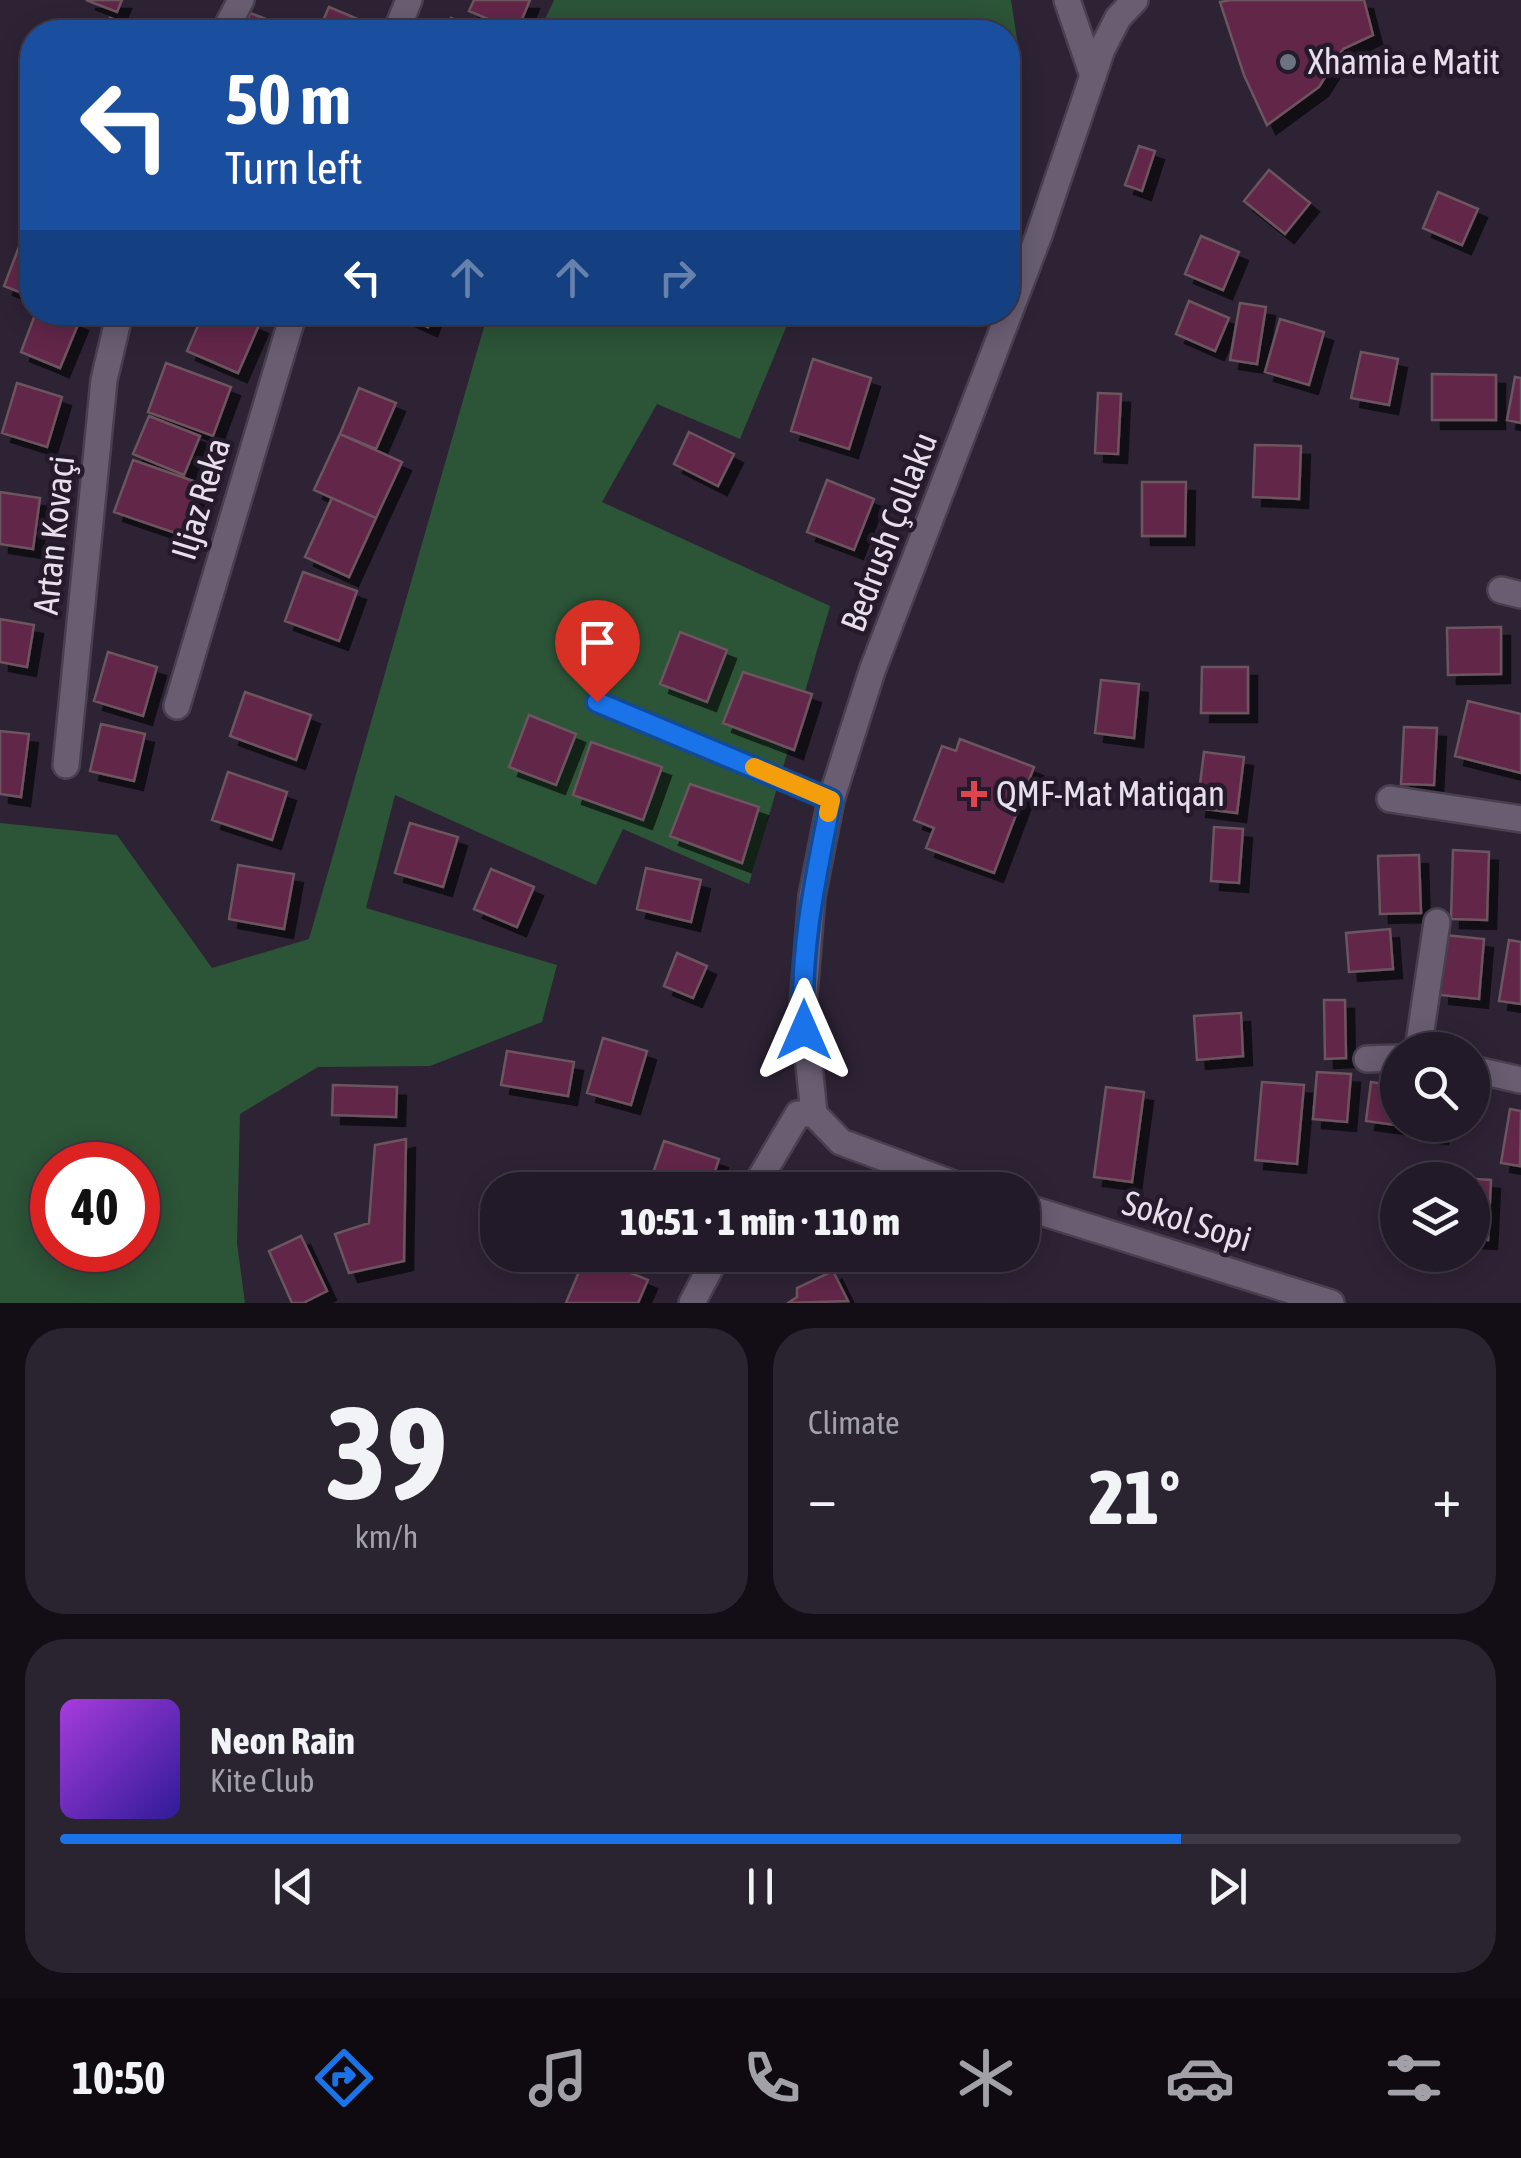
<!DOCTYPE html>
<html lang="en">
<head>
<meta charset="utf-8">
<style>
  :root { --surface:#221a28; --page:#2a2330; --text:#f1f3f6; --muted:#a2a1a8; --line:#3f3845; --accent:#1a73e8 }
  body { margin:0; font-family:"Asap Condensed",sans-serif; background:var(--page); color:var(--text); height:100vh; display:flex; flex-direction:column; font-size:38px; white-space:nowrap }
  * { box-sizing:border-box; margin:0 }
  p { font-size:32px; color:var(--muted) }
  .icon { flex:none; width:55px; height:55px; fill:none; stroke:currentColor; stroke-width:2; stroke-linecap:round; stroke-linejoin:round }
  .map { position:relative; height:1303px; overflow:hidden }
  .details { display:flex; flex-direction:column; gap:25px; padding:25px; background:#130e16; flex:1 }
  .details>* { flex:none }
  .top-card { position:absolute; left:20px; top:20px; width:1000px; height:305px; border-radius:40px; box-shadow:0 5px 25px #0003,0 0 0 2px var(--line); background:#1a4fa0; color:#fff; overflow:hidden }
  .controls { position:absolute; left:1380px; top:1032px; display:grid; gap:20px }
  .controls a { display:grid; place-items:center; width:110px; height:110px; border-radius:50%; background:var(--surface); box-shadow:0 5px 25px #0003,0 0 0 2px var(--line); font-size:50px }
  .speed { position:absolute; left:30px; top:1142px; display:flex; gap:20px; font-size:50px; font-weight:700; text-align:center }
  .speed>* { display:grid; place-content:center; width:130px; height:130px; border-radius:50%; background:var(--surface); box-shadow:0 5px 25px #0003,0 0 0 2px var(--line); line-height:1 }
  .speed .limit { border:15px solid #d22; background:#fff; color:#111 }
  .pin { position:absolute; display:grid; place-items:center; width:85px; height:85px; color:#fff; margin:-102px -42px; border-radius:50% 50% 50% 0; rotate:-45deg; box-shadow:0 0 10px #0007 }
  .pin .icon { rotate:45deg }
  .me { position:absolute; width:110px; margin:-55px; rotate:0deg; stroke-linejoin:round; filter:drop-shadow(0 0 8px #0008) }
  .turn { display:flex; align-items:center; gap:35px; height:210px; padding:0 40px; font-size:45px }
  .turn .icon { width:130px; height:130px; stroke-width:2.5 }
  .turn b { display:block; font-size:70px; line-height:85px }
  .lanes { display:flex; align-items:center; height:95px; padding:0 40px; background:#0003; justify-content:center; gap:50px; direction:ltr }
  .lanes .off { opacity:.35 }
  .big { font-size:75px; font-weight:800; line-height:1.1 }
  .details .tile { flex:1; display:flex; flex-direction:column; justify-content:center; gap:15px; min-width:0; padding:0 35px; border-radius:40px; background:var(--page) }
  .details .dial { align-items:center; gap:0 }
  .dial b { font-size:130px; line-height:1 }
  .song { display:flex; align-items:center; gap:30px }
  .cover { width:120px; height:120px; border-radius:15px; background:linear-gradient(135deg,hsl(280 70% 55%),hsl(250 70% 35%)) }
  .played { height:10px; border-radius:5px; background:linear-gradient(90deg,var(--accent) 80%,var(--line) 80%) }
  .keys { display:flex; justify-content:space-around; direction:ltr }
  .heat { display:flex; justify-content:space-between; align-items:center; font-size:55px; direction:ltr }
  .details .tiles { flex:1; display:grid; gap:25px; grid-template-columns:1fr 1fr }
  .tile:last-child { grid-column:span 2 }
  .trip { position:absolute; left:480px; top:1172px; width:560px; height:100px; border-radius:40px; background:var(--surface); box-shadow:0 5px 25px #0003,0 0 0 2px var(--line); font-weight:800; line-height:100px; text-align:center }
  .tabs { display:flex; height:160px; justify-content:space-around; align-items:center; background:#0e0a10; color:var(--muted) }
  .tabs .icon { width:70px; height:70px }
  .tabs .selected { color:var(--accent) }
  .tabs b { font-size:45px; color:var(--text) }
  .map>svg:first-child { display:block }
</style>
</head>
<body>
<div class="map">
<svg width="1521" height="1303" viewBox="0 0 1521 1303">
  <defs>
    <filter id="shadow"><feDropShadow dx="9" dy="9" stdDeviation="0" flood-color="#0009"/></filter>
  </defs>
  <rect width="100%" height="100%" fill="#2e2335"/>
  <!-- green -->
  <path fill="#2c5437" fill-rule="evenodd" d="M554,0H1011L1021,65L1008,61V32H539Z
    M488,313H792L740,439L657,404L602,502L830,606L749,884L623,829L596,885L395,795L366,908L557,965L542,1022L430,1066L318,1067L240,1114L237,1243L245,1303H0V823L117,835L212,968L309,939ZM52,1165H138V1250H52Z"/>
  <!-- building -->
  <path fill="#622548" stroke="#6c545f" stroke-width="2.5" filter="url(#shadow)" d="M86,0H122L117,12Z
    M474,0H530L517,31L469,11Z
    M1231,0H1364L1373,35L1343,49L1319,87L1267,125L1244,75L1220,2Z
    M329,7L367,23L363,32H318Z
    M250,13L287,27L285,32H243Z
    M110,18L146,32H105Z
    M451,18L482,32H444Z
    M1139,146L1155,151L1142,191L1125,185Z
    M1269,170L1310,203L1285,234L1244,201Z
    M1438,192L1478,209L1462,245L1423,228Z
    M1201,236L1239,252L1223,290L1185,274Z
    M22,239L32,244V297L4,286Z
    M1189,301L1229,318L1215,351L1176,334Z
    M1240,303L1266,307L1257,364L1230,360Z
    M36,312H55L79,322L60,368L21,352Z
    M204,312H229L259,325L238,373L187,351Z
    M395,312H434L428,327Z
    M1280,319L1324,332L1309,385L1265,372Z
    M1361,352L1398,359L1389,405L1351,398Z
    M813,359L871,378L849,449L791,431Z
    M166,363L231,387L213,436L148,412Z
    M1432,374L1496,375V420H1432Z
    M1515,377L1521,378V423L1507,420Z
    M17,383L62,397L47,447L2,433Z
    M359,388L396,403L376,449L340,434Z
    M1098,393L1121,394L1118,454L1095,453Z
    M149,416L200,436L184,475L133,454Z
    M689,432L734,454L718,486L674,464Z
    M340,434L402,462L376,518L314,490Z
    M1255,445L1301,446L1299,499L1253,497Z
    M133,460L199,483L181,535L114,512Z
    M827,480L874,499L854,550L807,532Z
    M1142,482H1186L1185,536H1142Z
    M0,492L40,498L33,549L0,544Z
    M332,498L376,518L349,577L305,557Z
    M303,572L357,591L339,641L285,621Z
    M0,619L34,625L27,667L0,662Z
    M1501,627V674L1448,675L1447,628Z
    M680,632L727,650L707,702L660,684Z
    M108,652L157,667L143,716L94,701Z
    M1202,667H1248V713H1201Z
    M743,672L812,694L794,750L723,723Z
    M1101,680L1139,684L1134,738L1095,733Z
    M245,692L311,715L296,760L230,736Z
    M1468,701L1521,714V773L1455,756Z
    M529,715L576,734L556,785L509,767Z
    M101,724L145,734L134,781L90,771Z
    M1404,727L1437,728L1434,785L1401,784Z
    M0,731L29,734L21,797L0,794Z
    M960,739L1034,767L994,873L926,848L934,828L914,820L942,746L956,751Z
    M591,742L662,767L643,820L573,795Z
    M1204,752L1244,757L1237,813L1197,808Z
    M228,772L287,792L272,840L212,820Z
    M690,784L759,807L742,863L670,836Z
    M410,823L458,837L443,887L395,873Z
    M1214,827L1243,829L1239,883L1211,881Z
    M1453,850L1489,852L1487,920L1451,919Z
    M1419,855L1421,913L1380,914L1378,856Z
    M238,865L294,874L284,929L229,919Z
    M646,868L701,880L691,922L637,909Z
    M491,869L534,887L517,927L474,909Z
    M1390,929L1393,969L1349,972L1346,933Z
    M1445,935L1484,939L1479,999L1440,995Z
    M1509,940L1521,942V1004L1499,1001Z
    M677,953L707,966L693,998L664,986Z
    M1324,1000H1345L1346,1058L1325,1059Z
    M1241,1013L1243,1056L1197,1060L1194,1016Z
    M603,1038L647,1051L631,1105L587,1093Z
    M507,1051L574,1062L568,1096L501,1085Z
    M1317,1072L1351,1074L1347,1122L1313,1119Z
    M1262,1082L1304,1085L1297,1164L1255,1160Z
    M1371,1082L1398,1086L1396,1125L1366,1121Z
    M333,1085L397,1087L396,1117L332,1115Z
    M1106,1087L1144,1092L1132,1182L1094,1177Z
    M1510,1109L1521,1111L1520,1166L1501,1163Z
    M1408,1125H1441L1439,1135L1407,1131Z
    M406,1139L404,1261L349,1273L335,1234L369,1223L375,1145Z
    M664,1141L719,1159L709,1190H684L651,1179Z
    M1441,1177L1491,1180L1488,1240L1472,1239V1180H1441Z
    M301,1236L327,1291L303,1303H292L269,1251Z
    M586,1255L648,1280L638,1303H566Z
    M833,1271L848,1301L788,1303L797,1297V1288Z"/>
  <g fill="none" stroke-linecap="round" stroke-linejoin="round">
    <defs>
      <path id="lane" d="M597,702L831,800"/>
      <path id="street" d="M1067,0L1093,76
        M224,32L241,0
        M396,32L409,0
        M1501,590L1521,595
        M177,706L294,312
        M66,765L104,380L120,312
        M1390,799L1521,819
        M1418,1050L1437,922
        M1367,1059L1398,1058
        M1472,1069L1521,1080
        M753,1190L798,1114H814
        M692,1303L717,1255"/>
      <path id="secondary" d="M970,1190L841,1142L814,1114L803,1006L812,896L831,800L872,671L1039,235L1102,49L1118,18L1135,0
        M1022,1206L1331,1303"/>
    </defs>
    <!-- lane casing -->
    <use href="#lane" stroke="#483f4f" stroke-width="20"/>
    <!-- street casing -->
    <use href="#street" stroke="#483f4f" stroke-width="30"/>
    <!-- secondary casing -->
    <use href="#secondary" stroke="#483f4f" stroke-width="30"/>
    <!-- lane -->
    <use href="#lane" stroke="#695d72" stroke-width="15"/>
    <!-- street -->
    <use href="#street" stroke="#695d72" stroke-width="25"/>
    <!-- secondary -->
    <use href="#secondary" stroke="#695d72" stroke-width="25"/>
  </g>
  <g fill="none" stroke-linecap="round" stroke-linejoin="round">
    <defs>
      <path id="route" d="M597,702L831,800C816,875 799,952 804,1030"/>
    </defs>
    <!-- route casing -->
    <use href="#route" stroke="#114b97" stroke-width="25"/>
    <!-- route -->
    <use href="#route" stroke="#1a73e8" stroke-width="18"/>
    <!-- slow -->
    <path stroke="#f59e0b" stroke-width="18" d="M754,767L831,800L828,813"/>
  </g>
  <!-- markers -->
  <circle fill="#6b7280" stroke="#241a2b" stroke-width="4" cx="1288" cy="62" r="10"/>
  <path fill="#e0444e" stroke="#241a2b" stroke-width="4" d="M969 779h10v10h10v10h-10v10h-10v-10h-10v-10h10z"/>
  <g text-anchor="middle" stroke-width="9" stroke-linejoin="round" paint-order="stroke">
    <!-- poi labels -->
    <g font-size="35" fill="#e7e0ec" stroke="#241a2b" text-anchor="start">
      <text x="1308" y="74">Xhamia e Matit</text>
      <text x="996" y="806">QMF-Mat Matiqan</text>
    </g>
    <!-- street labels -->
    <g font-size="35" fill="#e7e0ec" stroke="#241a2b">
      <text transform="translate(201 499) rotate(-73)" y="12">Iljaz Reka</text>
      <text transform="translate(889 532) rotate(-69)" y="12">Bedrush Çollaku</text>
      <text transform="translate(54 535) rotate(-84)" y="12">Artan Kovaçi</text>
      <text transform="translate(1187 1221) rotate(17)" y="12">Sokol Sopi</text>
    </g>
  </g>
</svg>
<div class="controls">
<a><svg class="icon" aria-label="search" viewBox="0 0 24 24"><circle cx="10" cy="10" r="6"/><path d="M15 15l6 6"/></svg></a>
<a><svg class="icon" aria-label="layers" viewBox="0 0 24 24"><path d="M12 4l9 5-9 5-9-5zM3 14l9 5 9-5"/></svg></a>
</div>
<div class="speed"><div class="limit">40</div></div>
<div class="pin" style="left:597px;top:702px;background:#d93025"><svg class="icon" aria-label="arrive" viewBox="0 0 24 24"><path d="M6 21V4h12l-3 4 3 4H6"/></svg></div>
<svg class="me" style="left:804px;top:1030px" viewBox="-20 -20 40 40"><path d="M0-17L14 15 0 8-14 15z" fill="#1a73e8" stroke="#fff" stroke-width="4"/></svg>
<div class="trip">10:51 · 1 min · 110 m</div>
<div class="top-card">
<div class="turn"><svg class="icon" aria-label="left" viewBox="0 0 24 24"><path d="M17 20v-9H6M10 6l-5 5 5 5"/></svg><div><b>50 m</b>Turn left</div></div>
<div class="lanes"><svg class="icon" aria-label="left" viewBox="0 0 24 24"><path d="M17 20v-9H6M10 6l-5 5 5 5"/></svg><svg class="icon off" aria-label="ahead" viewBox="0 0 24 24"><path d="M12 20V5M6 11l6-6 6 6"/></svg><svg class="icon off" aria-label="ahead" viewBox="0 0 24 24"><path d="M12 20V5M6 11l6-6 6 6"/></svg><svg class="icon off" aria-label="right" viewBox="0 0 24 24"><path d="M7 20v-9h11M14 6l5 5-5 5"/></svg></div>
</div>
</div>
<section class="details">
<div class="tiles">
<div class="tile dial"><b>39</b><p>km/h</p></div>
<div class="tile"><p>Climate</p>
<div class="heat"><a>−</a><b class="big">21°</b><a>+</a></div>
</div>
<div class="tile">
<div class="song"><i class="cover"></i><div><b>Neon Rain</b><p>Kite Club</p></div></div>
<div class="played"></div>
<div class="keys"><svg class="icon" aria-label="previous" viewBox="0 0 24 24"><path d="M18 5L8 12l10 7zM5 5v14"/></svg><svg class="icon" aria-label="pause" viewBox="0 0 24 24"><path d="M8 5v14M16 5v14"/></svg><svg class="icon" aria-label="next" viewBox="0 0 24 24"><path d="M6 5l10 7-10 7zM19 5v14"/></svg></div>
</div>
</div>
</section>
<nav class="tabs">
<b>10:50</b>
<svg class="icon selected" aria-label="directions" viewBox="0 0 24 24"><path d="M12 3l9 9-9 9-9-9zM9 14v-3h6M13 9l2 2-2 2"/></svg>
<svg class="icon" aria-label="music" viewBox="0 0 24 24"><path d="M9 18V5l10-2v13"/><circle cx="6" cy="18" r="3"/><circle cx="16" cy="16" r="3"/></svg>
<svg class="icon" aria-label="phone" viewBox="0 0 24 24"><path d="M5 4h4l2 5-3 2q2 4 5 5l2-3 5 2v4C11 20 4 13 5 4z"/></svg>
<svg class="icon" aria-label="climate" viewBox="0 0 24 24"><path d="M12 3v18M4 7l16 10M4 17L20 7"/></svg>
<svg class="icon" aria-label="car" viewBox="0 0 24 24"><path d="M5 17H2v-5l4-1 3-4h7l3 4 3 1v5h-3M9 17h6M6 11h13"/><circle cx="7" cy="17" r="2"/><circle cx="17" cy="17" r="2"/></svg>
<svg class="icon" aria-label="filters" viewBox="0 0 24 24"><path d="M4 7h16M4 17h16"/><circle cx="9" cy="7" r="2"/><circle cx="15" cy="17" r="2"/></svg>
</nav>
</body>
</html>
